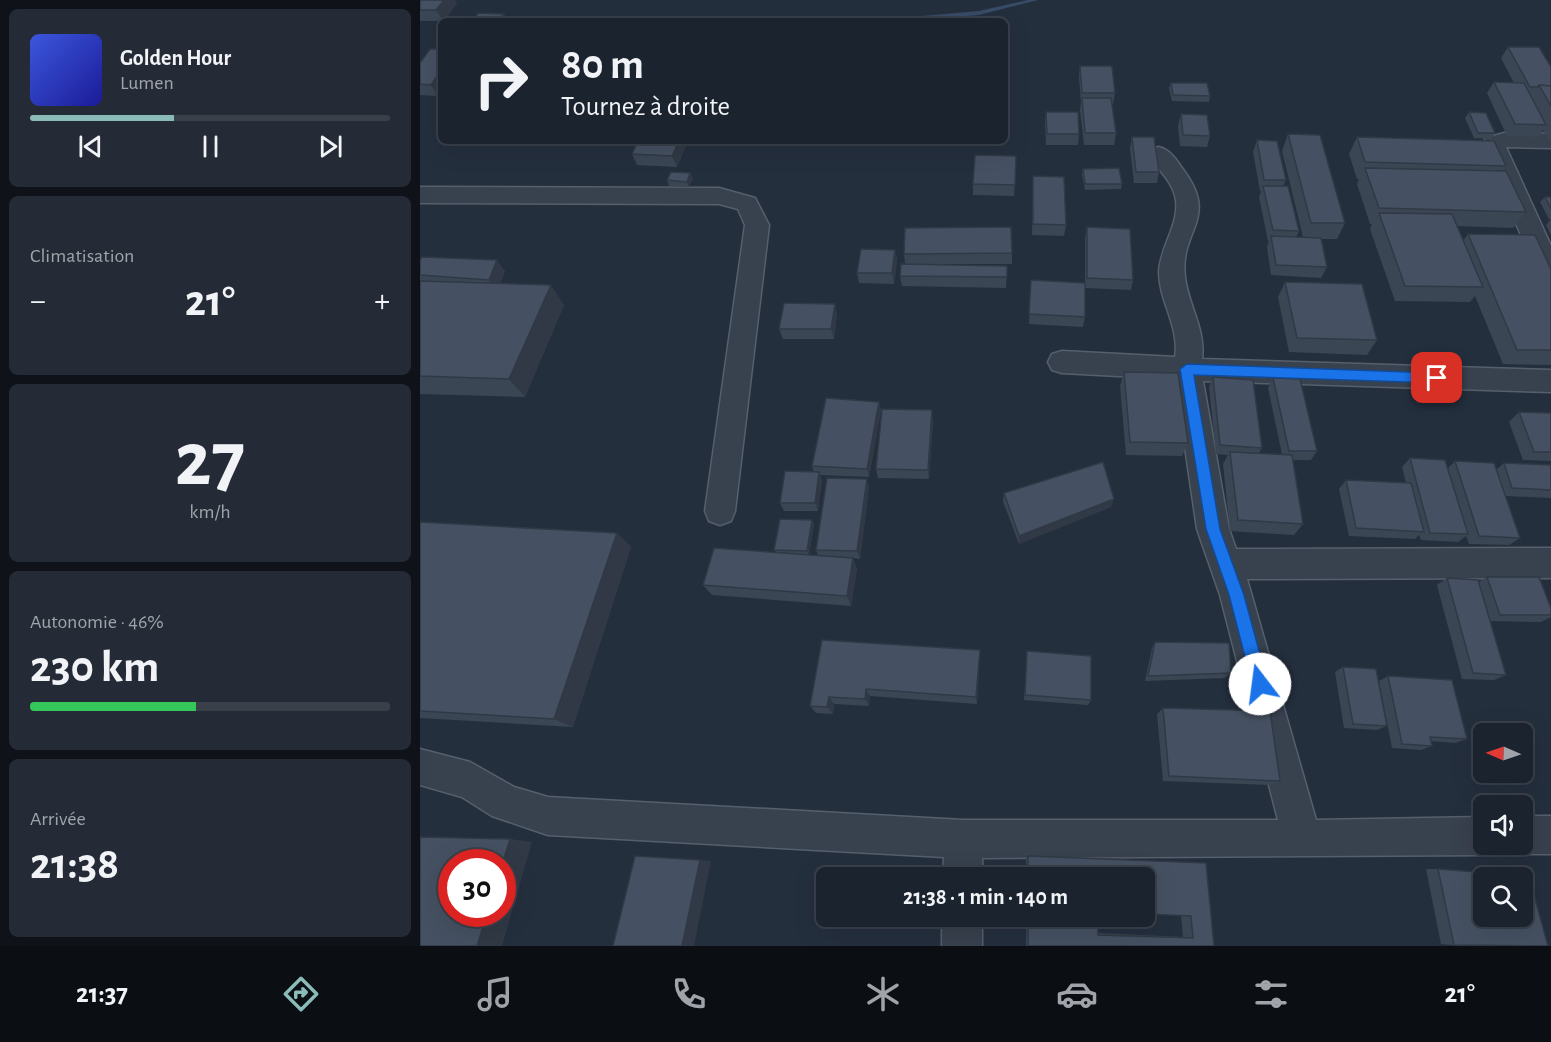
<!DOCTYPE html>
<html lang="fr">
<head>
<meta charset="utf-8">
<style>
  :root { --surface:#1b232e; --page:#242b36; --text:#f1f3f6; --muted:#a0a4aa; --line:#39404a; --accent:#8bbbb9 }
  body { margin:0; font-family:"Alegreya Sans",sans-serif; background:var(--page); color:var(--text); height:100vh; display:flex; flex-direction:column; font-size:22px; white-space:nowrap }
  * { box-sizing:border-box; margin:0 }
  p { font-size:20px; color:var(--muted) }
  .icon { flex:none; width:33px; height:33px; fill:none; stroke:currentColor; stroke-width:2; stroke-linecap:round; stroke-linejoin:round }
  .map { position:relative; flex:1; overflow:hidden }
  .drawer { display:flex; flex-direction:column; gap:9px; padding:9px; background:#0f1319; width:420px }
  .drawer>* { flex:none }
  .hud { position:absolute; left:18px; top:18px; width:570px; height:126px; border-radius:9px; box-shadow:0 6px 24px #0002,0 0 0 2px var(--line); background:#1b232e; color:var(--text); overflow:hidden }
  .needle { width:39px; rotate:272deg }
  .buttons { position:absolute; left:1053px; top:723px; display:grid; gap:12px }
  .buttons a { display:grid; place-items:center; width:60px; height:60px; border-radius:9px; background:var(--surface); box-shadow:0 6px 24px #0002,0 0 0 2px var(--line); font-size:30px }
  .speed { position:absolute; left:18px; top:849px; display:flex; gap:12px; font-size:30px; font-weight:700; text-align:center }
  .speed>* { display:grid; place-content:center; width:78px; height:78px; border-radius:50%; background:var(--surface); box-shadow:0 6px 24px #0002,0 0 0 2px var(--line); line-height:1 }
  .speed .limit { border:9px solid #d22; background:#fff; color:#111 }
  .pin { position:absolute; display:grid; place-items:center; width:51px; height:51px; color:#fff; margin:-26px; border-radius:12px; box-shadow:0 3px 9px #0006 }
  .me { position:absolute; width:66px; margin:-33px; rotate:345deg; stroke-linejoin:round; filter:drop-shadow(0 0 4px #0008) }
  .turn { display:flex; align-items:center; gap:21px; height:126px; padding:0 24px; font-size:27px }
  .turn .icon { width:78px; height:78px; stroke-width:2.5 }
  .turn b { display:block; font-size:42px; line-height:51px }
  .big { font-size:45px; font-weight:700; line-height:1.1 }
  .drawer .widget { flex:1; display:flex; flex-direction:column; justify-content:center; gap:9px; min-width:0; padding:0 21px; border-radius:9px; background:var(--page) }
  .drawer .dial { align-items:center; gap:0 }
  .dial b { font-size:78px; line-height:1 }
  .song { display:flex; align-items:center; gap:18px }
  .cover { width:72px; height:72px; border-radius:9px; background:linear-gradient(135deg,hsl(230 70% 55%),hsl(240 70% 35%)) }
  .played { height:6px; border-radius:3px; background:linear-gradient(90deg,var(--accent) 40%,var(--line) 40%) }
  .keys { display:flex; justify-content:space-around; direction:ltr }
  .heat { display:flex; justify-content:space-between; align-items:center; font-size:33px; direction:ltr }
  .charge { height:9px; border-radius:4px; background:linear-gradient(90deg,#34c759 46%,var(--line) 0) }
  .trip { position:absolute; left:396px; top:867px; width:339px; height:60px; border-radius:9px; background:var(--surface); box-shadow:0 6px 24px #0002,0 0 0 2px var(--line); font-weight:700; line-height:60px; text-align:center }
  .menu { display:flex; height:96px; justify-content:space-around; align-items:center; background:#0b0e12; color:var(--muted) }
  .menu .icon { width:42px; height:42px }
  .menu .active { color:var(--accent) }
  .menu b { font-size:27px; color:var(--text) }
  main { display:flex; flex:1; min-height:0 }
  .map>svg:first-child { display:block }
</style>
</head>
<body>
<main>
<section class="drawer">
<div class="widget">
<div class="song"><i class="cover"></i><div><b>Golden Hour</b><p>Lumen</p></div></div>
<div class="played"></div>
<div class="keys"><svg class="icon" aria-label="previous" viewBox="0 0 24 24"><path d="M18 5L8 12l10 7zM5 5v14"/></svg><svg class="icon" aria-label="pause" viewBox="0 0 24 24"><path d="M8 5v14M16 5v14"/></svg><svg class="icon" aria-label="next" viewBox="0 0 24 24"><path d="M6 5l10 7-10 7zM19 5v14"/></svg></div>
</div>
<div class="widget"><p>Climatisation</p>
<div class="heat"><a>−</a><b class="big">21°</b><a>+</a></div>
</div>
<div class="widget dial"><b>27</b><p>km/h</p></div>
<div class="widget"><p>Autonomie · 46%</p><b class="big">230 km</b><div class="charge"></div></div>
<div class="widget"><p>Arrivée</p><b class="big">21:38</b></div>
</section>
<div class="map">
<svg width="1131" height="946" viewBox="0 0 1131 946">
  <rect width="100%" height="100%" fill="#242f3e"/>
  <g fill="none" stroke-linecap="round" stroke-linejoin="round">
    <!-- stream -->
    <path fill="#394c67" fill-rule="evenodd" d="M608,0H618L559,15L479,21H386L389,19L456,20L559,11Z"/>
    <defs>
      <path id="street" d="M1088,132L1131,134V148L1086,147L1131,246V282L1122,280L1118,273L1067,159L1063,143L1066,138Z
        M739,147C750,150 756,159 762,168C801,219 759,229 765,277C768,305 786,329 782,359L1131,370V392L783,381L809,529L816,549L1131,548V578L827,579L896,820L1064,817V844H1080L1078,850L1064,855L562,858L563,878H523L524,857L128,835L72,816L42,797L0,785V749L50,762L94,787L128,797L543,820H858L800,595L777,529L755,379L642,373L632,370L628,362L632,354L642,351L755,357C760,327 739,301 739,272C740,247 759,225 756,201C754,182 737,169 728,154L731,149Z
        M0,187L299,188L335,198L349,225L315,511L311,521L300,525L289,521L285,511L325,225L318,209L299,204L0,203Z
        M1102,816H1131V854H1102L1088,849L1087,844H1102Z
        M522,916H562V946H522Z"/>
    </defs>
    <!-- street casing -->
    <use href="#street" stroke="#565f6c" stroke-width="3"/>
    <!-- street -->
    <use href="#street" fill="#38414e" fill-rule="evenodd"/>
  </g>
  <!-- wall -->
  <path fill="#3b4654" d="M0,0L37,3L24,21H0Z
    M1088,47L1131,67V139H1128L1123,130L1118,137L1087,136L1067,93L1074,82L1094,83L1081,58Z
    M21,49V92L18,96L0,95V63Z
    M660,66L695,93L693,104H692L696,133L694,145H664L660,110L661,103L659,77Z
    M751,83L790,96L789,102L752,101L749,88Z
    M626,112L659,134L658,145H626L625,123Z
    M1049,112L1075,133L1071,139L1054,138L1045,118Z
    M761,114L790,136L787,147L760,146L758,126Z
    M868,134L925,223L917,239H901L907,267L901,278L851,275L847,247L849,241H848L839,197L841,191H840L833,152L837,140L866,180L863,186L879,231L876,237H883L862,151Z
    M712,137L739,172L737,183H714L710,149Z
    M937,137L1086,166L1082,171L1106,212L1093,228L1037,226L1043,241L1048,234L1131,269V365L1083,364L1055,296L1050,302L975,301L950,229L952,224H950L937,184L939,179H937L929,154Z
    M268,141L257,167L217,165L212,154Z
    M596,156L594,196L553,195V184Z
    M663,169L702,184L701,189L665,190L662,175Z
    M613,176L646,225L644,236L612,235Z
    M273,178L269,187L249,186L247,180Z
    M1125,197H1131V235L1126,225L1131,219H1129L1120,202Z
    M667,227L713,280L711,290L665,288V238Z
    M475,250L477,260L474,284L439,283L437,273Z
    M592,253V264H487L587,266L586,288L482,286L480,276L485,264L484,254Z
    M0,260L85,271L80,284L144,305L105,397L0,394Z
    M611,280L665,317L663,327L609,324Z
    M865,282L957,340L947,355L869,352L858,297Z
    M417,314L414,339H363L359,329Z
    M704,372L768,443L762,456L706,455L700,386Z
    M793,377L842,448L839,453L862,454L848,388L853,378L897,451L891,460H873L883,524L874,535L810,531L803,464L808,455L796,454L789,387Z
    M459,402L461,411L449,477L400,475L402,480L398,511H364L360,503L394,472L392,466Z
    M1099,412L1131,413V461L1103,460L1089,422Z
    M513,419L509,479L458,478L456,469Z
    M990,458L1028,468L1035,461L1076,470L1084,463L1131,465V498L1086,496L1100,538L1089,545L1049,544L1046,536L1038,542L1001,540L999,535L995,539L929,536L919,489L926,480L986,483L982,467Z
    M449,487L440,559L433,558L437,569L431,606L292,595L283,585L356,552L354,550L394,524L389,555L398,556L396,550Z
    M584,493L691,507L599,544L583,501Z
    M0,522L197,533L211,547L153,727L0,718Z
    M1067,577L1131,608V617L1121,622L1070,621L1086,675L1074,680L1042,679L1017,585L1027,578L1059,582Z
    M402,640L560,650L557,704L450,696L449,706L414,704L413,714L396,713L390,706Z
    M735,642L811,673L805,678L725,681L732,648Z
    M607,651L671,700L668,705L604,700Z
    M923,667L967,726L957,730L924,728L915,672Z
    M968,676L1047,739L1035,743L1011,741L1012,746L1001,750L972,748L959,681Z
    M743,708L860,781L850,785L743,781L737,714Z
    M608,856L786,863L794,946H606V916H678V933L763,937L761,915L724,878H606V858Z
    M1006,869H1018L1042,946L1021,944Z"/>
  <!-- shaded-wall -->
  <path fill="#303945" d="M24,0H35L37,3L23,21L16,10Z
    M84,14L88,21H79Z
    M21,70V92L18,96L11,85Z
    M259,141H268L257,167L252,156Z
    M270,173L273,178L269,187L267,182Z
    M475,250L477,260L474,284L472,273Z
    M77,260L85,271L77,291L69,280Z
    M131,285L144,305L105,397L89,379Z
    M415,304L417,314L414,339L411,329Z
    M459,402L461,411L449,477L447,469Z
    M512,410L513,419L509,479L508,470Z
    M399,472L402,480L398,511L395,503Z
    M447,479L449,487L440,559L437,551Z
    M694,499L691,507L599,544V536Z
    M392,520L394,524L389,555L387,551Z
    M197,533L211,547L153,727L134,719Z
    M433,558L437,569L431,606L427,596Z
    M560,650V658L557,704L556,697Z
    M446,689L450,696L449,706L445,699Z
    M409,697L414,704L413,714L407,707Z
    M90,839L112,842L82,946H57L67,914H82V865Z
    M280,860L291,861L274,946H262Z"/>
  <!-- building -->
  <path fill="#455162" stroke="#303945" stroke-width="1.5" fill-rule="evenodd" d="M0,0H24L16,10H0Z
    M58,13L84,14L79,21H53Z
    M1088,47H1119L1131,67V86L1119,85L1118,87H1110Z
    M10,49H21V70L11,85L0,84V63Z
    M660,66H692L695,93H662Z
    M1074,82L1104,83L1126,125L1095,124Z
    M751,83H787L790,96L753,95Z
    M1119,85L1131,86V106Z
    M662,98H691L696,133H665Z
    M626,112H658L659,134H627Z
    M1049,112L1066,113L1075,133H1058Z
    M761,114L787,115L790,136L763,135Z
    M868,134L900,135L925,223H891Z
    M712,137H734L739,172H716Z
    M937,137L1074,141L1086,166L945,162Z
    M837,140L857,141L866,180H844Z
    M218,141H259L252,156L212,154Z
    M555,155L596,156L595,185L553,184Z
    M699,168L702,184H665L663,169Z
    M945,168L1086,171L1106,212L959,208Z
    M251,172L270,173L267,182L247,180Z
    M613,176L644,177L646,225L613,224Z
    M843,186H868L879,231L853,230Z
    M1125,197H1131V209Z
    M959,213L1032,214L1063,287L985,286Z
    M591,227L592,253L484,254L485,228Z
    M667,227L710,229L713,280L667,278Z
    M1048,234L1115,235L1131,269V350H1097Z
    M851,236L901,238L907,267L856,265Z
    M441,249L475,250L472,273H437Z
    M2,257L77,260L69,280L0,275V260Z
    M481,264L587,266V277L480,276Z
    M611,280L665,283V317L609,314Z
    M0,281L131,285L89,379L0,376Z
    M865,282L942,284L957,340L877,338Z
    M364,303L415,304L411,329H359Z
    M704,372L758,373L768,443L710,442Z
    M793,377L833,380L842,448L800,445Z
    M853,378L880,379L897,451H869Z
    M406,398L459,402L447,469L392,466Z
    M462,409L512,410L508,470L456,469Z
    M1099,412L1131,413V452H1114Z
    M810,452L872,455L883,524L818,520Z
    M990,458L1025,460L1048,534L1010,533Z
    M1035,461L1074,463L1100,538L1059,536Z
    M683,462L694,499L599,536L584,493Z
    M1084,463L1131,465V490L1092,488Z
    M365,471L399,472L395,503H360Z
    M407,478L447,479L437,551L396,550Z
    M926,480L991,483L1004,532L936,528Z
    M360,519L392,520L387,551L354,550Z
    M0,522L197,533L134,719L0,711Z
    M294,548L433,558L427,596L283,585Z
    M1067,577H1119L1131,608V615H1080Z
    M1027,578L1058,580L1086,675L1053,673Z
    M402,640L560,650L556,697L446,689L445,699L409,697L407,707L390,706Z
    M735,642L809,643L811,673L728,676Z
    M607,651L671,656V700L605,695Z
    M923,667L956,669L967,726L933,724Z
    M968,676L1032,680L1047,739L1010,737L1012,746L982,744Z
    M743,708L850,711L860,781L749,776Z
    M0,837L90,839L82,865V862H32V914H67L57,946H0Z
    M215,856L280,860L262,946H193Z
    M608,856L786,863L794,946H608V916H678V935L773,938L771,916L724,914V878H608Z
    M1018,869L1109,876L1128,946L1034,945ZM1064,878H1102V916H1064Z"/>
  <!-- route -->
  <path fill="#1a73e8" stroke="#114b97" stroke-width="1.5" d="M767,364L1017,373L1023,378L1017,383L774,375L800,529L824,595L848,684L846,689L840,691L835,689L832,684L809,595L786,529L760,369Z"/>
</svg>
<div class="buttons">
<a><svg class="needle" viewBox="-14 -14 28 28"><path d="M0-13l5 13h-10z" fill="#e53935"/><path d="M0 13l5-13h-10z" fill="#a0a4aa"/></svg></a>
<a><svg class="icon" aria-label="sound" viewBox="0 0 24 24"><path d="M4 9h4l5-4v14l-5-4H4zM17 9q2 3 0 6"/></svg></a>
<a><svg class="icon" aria-label="search" viewBox="0 0 24 24"><circle cx="10" cy="10" r="6"/><path d="M15 15l6 6"/></svg></a>
</div>
<div class="speed"><div class="limit">30</div></div>
<div class="pin" style="left:1017px;top:378px;background:#d93025"><svg class="icon" aria-label="arrive" viewBox="0 0 24 24"><path d="M6 21V4h12l-3 4 3 4H6"/></svg></div>
<svg class="me" style="left:840px;top:684px" viewBox="-20 -20 40 40"><circle r="19" fill="#fff"/><path d="M0-13L10 11 0 6-10 11z" fill="#1a73e8"/></svg>
<div class="trip">21:38 · 1 min · 140 m</div>
<div class="hud">
<div class="turn"><svg class="icon" aria-label="right" viewBox="0 0 24 24"><path d="M7 20v-9h11M14 6l5 5-5 5"/></svg><div><b>80 m</b>Tournez à droite</div></div>
</div>
</div>
</main>
<nav class="menu">
<b>21:37</b>
<svg class="icon active" aria-label="directions" viewBox="0 0 24 24"><path d="M12 3l9 9-9 9-9-9zM9 14v-3h6M13 9l2 2-2 2"/></svg>
<svg class="icon" aria-label="music" viewBox="0 0 24 24"><path d="M9 18V5l10-2v13"/><circle cx="6" cy="18" r="3"/><circle cx="16" cy="16" r="3"/></svg>
<svg class="icon" aria-label="phone" viewBox="0 0 24 24"><path d="M5 4h4l2 5-3 2q2 4 5 5l2-3 5 2v4C11 20 4 13 5 4z"/></svg>
<svg class="icon" aria-label="climate" viewBox="0 0 24 24"><path d="M12 3v18M4 7l16 10M4 17L20 7"/></svg>
<svg class="icon" aria-label="car" viewBox="0 0 24 24"><path d="M5 17H2v-5l4-1 3-4h7l3 4 3 1v5h-3M9 17h6M6 11h13"/><circle cx="7" cy="17" r="2"/><circle cx="17" cy="17" r="2"/></svg>
<svg class="icon" aria-label="filters" viewBox="0 0 24 24"><path d="M4 7h16M4 17h16"/><circle cx="9" cy="7" r="2"/><circle cx="15" cy="17" r="2"/></svg>
<b>21°</b>
</nav>
</body>
</html>
